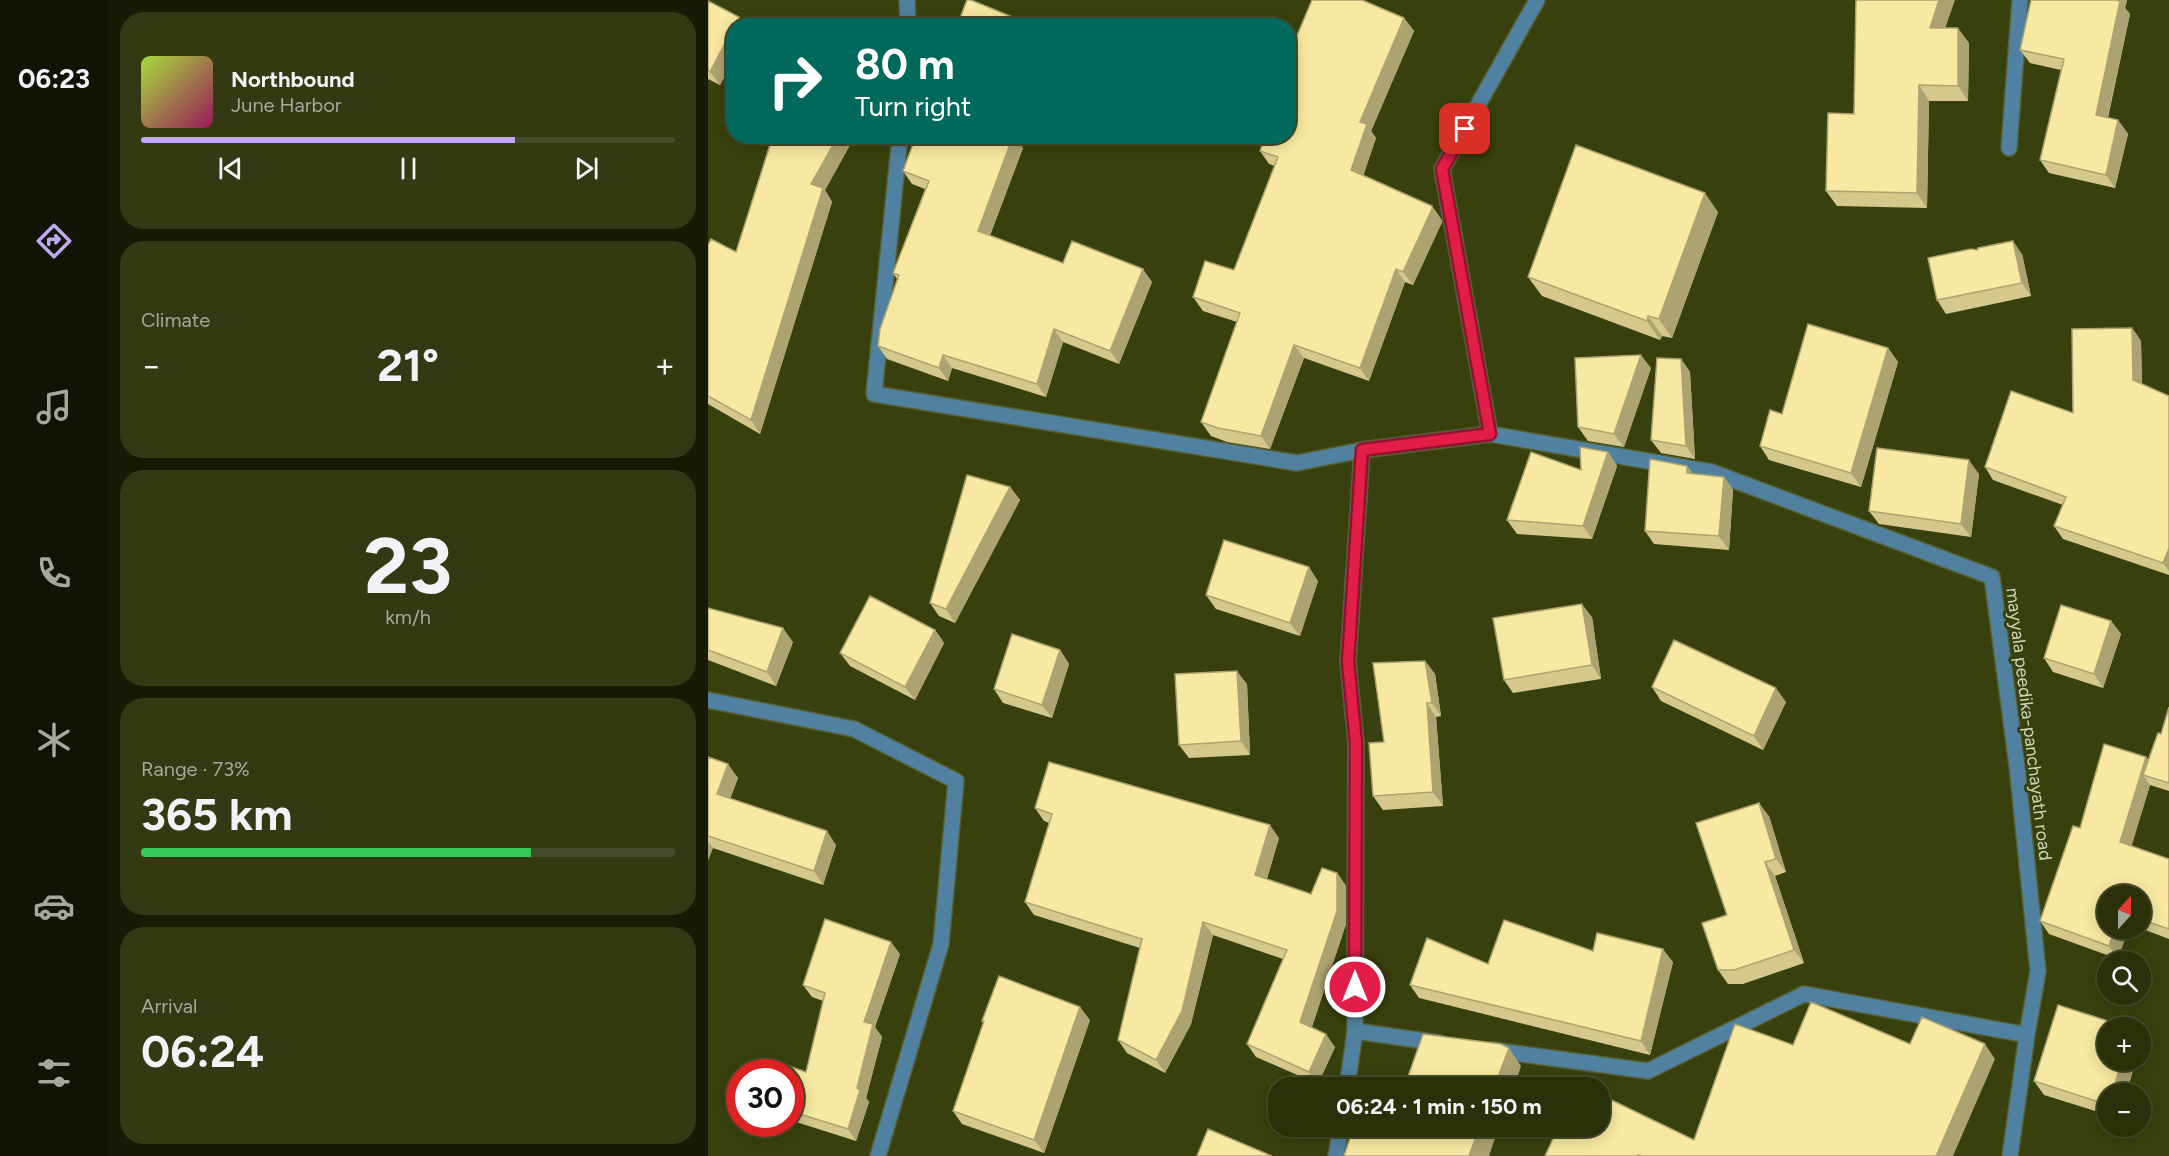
<!DOCTYPE html>
<html lang="en">
<head>
<meta charset="utf-8">
<style>
  :root { --surface:#2a310a; --page:#323913; --text:#f1f3f6; --muted:#a5a99c; --line:#464c2b; --accent:#c0a8f3 }
  body { margin:0; font-family:Figtree,sans-serif; background:var(--page); color:var(--text); height:100vh; display:flex; flex-direction:column; font-size:22px; white-space:nowrap }
  * { box-sizing:border-box; margin:0 }
  p { font-size:20px; color:var(--muted) }
  .icon { flex:none; width:33px; height:33px; fill:none; stroke:currentColor; stroke-width:2; stroke-linecap:round; stroke-linejoin:round }
  .map { position:relative; flex:1; overflow:hidden }
  .side { display:flex; flex-direction:column; gap:12px; padding:12px; background:#171b06; width:600px }
  .side>* { flex:none }
  .top-card { position:absolute; left:18px; top:18px; width:570px; height:126px; border-radius:24px; box-shadow:0 3px 15px #0003,0 0 0 2px var(--line); background:#00695c; color:#fff; overflow:hidden }
  .needle { width:39px; rotate:21deg }
  .tools { position:absolute; left:1389px; top:885px; display:grid; gap:12px }
  .tools a { display:grid; place-items:center; width:54px; height:54px; border-radius:50%; background:var(--surface); box-shadow:0 3px 15px #0003,0 0 0 2px var(--line); font-size:30px }
  .speed { position:absolute; left:18px; top:1059px; display:flex; gap:12px; font-size:30px; font-weight:700; text-align:center }
  .speed>* { display:grid; place-content:center; width:78px; height:78px; border-radius:50%; background:var(--surface); box-shadow:0 3px 15px #0003,0 0 0 2px var(--line); line-height:1 }
  .speed .limit { border:9px solid #d22; background:#fff; color:#111 }
  .pin { position:absolute; display:grid; place-items:center; width:51px; height:51px; color:#fff; margin:-26px; border-radius:12px; box-shadow:0 3px 9px #0006 }
  .me { position:absolute; width:66px; margin:-33px; rotate:0deg; stroke-linejoin:round; filter:drop-shadow(0 0 4px #0008) }
  .turn { display:flex; align-items:center; gap:21px; height:126px; padding:0 30px; font-size:27px }
  .turn .icon { width:78px; height:78px; stroke-width:2.5 }
  .turn b { display:block; font-size:42px; line-height:51px }
  .big { font-size:45px; font-weight:700; line-height:1.1 }
  .side .widget { flex:1; display:flex; flex-direction:column; justify-content:center; gap:9px; min-width:0; padding:0 21px; border-radius:24px; background:var(--page) }
  .side .dial { align-items:center; gap:0 }
  .dial b { font-size:78px; line-height:1 }
  .song { display:flex; align-items:center; gap:18px }
  .cover { width:72px; height:72px; border-radius:9px; background:linear-gradient(135deg,hsl(80 70% 55%),hsl(330 70% 35%)) }
  .played { height:6px; border-radius:3px; background:linear-gradient(90deg,var(--accent) 70%,var(--line) 70%) }
  .keys { display:flex; justify-content:space-around; direction:ltr }
  .heat { display:flex; justify-content:space-between; align-items:center; font-size:33px; direction:ltr }
  .charge { height:9px; border-radius:4px; background:linear-gradient(90deg,#34c759 73%,var(--line) 0) }
  .trip { position:absolute; left:560px; top:1077px; width:342px; height:60px; border-radius:24px; background:var(--surface); box-shadow:0 3px 15px #0003,0 0 0 2px var(--line); font-weight:700; line-height:60px; text-align:center }
  main { display:flex; flex:1; min-height:0 }
  .dock { display:flex; flex-direction:column; width:108px; justify-content:space-around; align-items:center; background:#111404; color:var(--muted) }
  .dock .icon { width:42px; height:42px }
  .dock .active { color:var(--accent) }
  .dock b { font-size:27px; color:var(--text) }
  .map>svg:first-child { display:block }
</style>
</head>
<body>
<main>
<nav class="dock">
<b>06:23</b>
<svg class="icon active" aria-label="directions" viewBox="0 0 24 24"><path d="M12 3l9 9-9 9-9-9zM9 14v-3h6M13 9l2 2-2 2"/></svg>
<svg class="icon" aria-label="music" viewBox="0 0 24 24"><path d="M9 18V5l10-2v13"/><circle cx="6" cy="18" r="3"/><circle cx="16" cy="16" r="3"/></svg>
<svg class="icon" aria-label="phone" viewBox="0 0 24 24"><path d="M5 4h4l2 5-3 2q2 4 5 5l2-3 5 2v4C11 20 4 13 5 4z"/></svg>
<svg class="icon" aria-label="climate" viewBox="0 0 24 24"><path d="M12 3v18M4 7l16 10M4 17L20 7"/></svg>
<svg class="icon" aria-label="car" viewBox="0 0 24 24"><path d="M5 17H2v-5l4-1 3-4h7l3 4 3 1v5h-3M9 17h6M6 11h13"/><circle cx="7" cy="17" r="2"/><circle cx="17" cy="17" r="2"/></svg>
<svg class="icon" aria-label="filters" viewBox="0 0 24 24"><path d="M4 7h16M4 17h16"/><circle cx="9" cy="7" r="2"/><circle cx="15" cy="17" r="2"/></svg>
</nav>
<section class="side">
<div class="widget">
<div class="song"><i class="cover"></i><div><b>Northbound</b><p>June Harbor</p></div></div>
<div class="played"></div>
<div class="keys"><svg class="icon" aria-label="previous" viewBox="0 0 24 24"><path d="M18 5L8 12l10 7zM5 5v14"/></svg><svg class="icon" aria-label="pause" viewBox="0 0 24 24"><path d="M8 5v14M16 5v14"/></svg><svg class="icon" aria-label="next" viewBox="0 0 24 24"><path d="M6 5l10 7-10 7zM19 5v14"/></svg></div>
</div>
<div class="widget"><p>Climate</p>
<div class="heat"><a>−</a><b class="big">21°</b><a>+</a></div>
</div>
<div class="widget dial"><b>23</b><p>km/h</p></div>
<div class="widget"><p>Range · 73%</p><b class="big">365 km</b><div class="charge"></div></div>
<div class="widget"><p>Arrival</p><b class="big">06:24</b></div>
</section>
<div class="map">
<svg width="1461" height="1156" viewBox="0 0 1461 1156">
  <rect width="100%" height="100%" fill="#38410d"/>
  <g fill="none" stroke-linecap="round" stroke-linejoin="round">
    <defs>
      <path id="minor" d="M199,0L200,26
        M192,136L166,394L589,463L654,450L782,434
        M1301,148L1312,0
        M0,700L146,729L248,781L233,944L170,1156
        M647,1031L648,743L640,662L654,450
        M784,1050L940,1071L1096,994L1319,1035L1330,971L1309,766L1284,577L1004,472L782,434L734,169L829,0
        M639,1088L647,1031L731,1043
        M628,1156L633,1126
        M1302,1156L1319,1035"/>
    </defs>
    <!-- minor casing -->
    <use href="#minor" stroke="#565f2f" stroke-width="18"/>
    <!-- minor -->
    <use href="#minor" stroke="#5181a0" stroke-width="15"/>
  </g>
  <!-- wall -->
  <path fill="#d4c88a" d="M1323,0H1419L1417,8L1422,14L1400,118L1410,120L1420,134L1407,188L1341,173L1332,160L1353,70L1322,63L1312,50Z
    M0,1L31,17L36,26H26V59L12,85L0,79Z
    M696,18L706,31L663,131L668,138L655,175L724,206L733,219L734,222L705,285L697,282L661,381L596,358L562,449L519,442L503,436L493,422L529,322L495,311L485,297L526,270L567,166L561,164L552,151Z
    M1238,28L1261,43L1260,101H1221L1219,208L1129,206L1118,191L1146,114Z
    M51,136H147L117,190L124,202L52,434L0,404V245L28,252L61,146L55,143Z
    M315,148L282,235L355,263L444,282L411,364L355,342L338,397L244,368L240,381L179,359L170,346L189,279L185,273L217,189L204,184L195,171Z
    M1010,212L964,338L954,336L952,340L834,296L820,277Z
    M1314,254L1323,296L1238,314L1229,300Z
    M1424,328L1433,341L1434,384L1461,396V575L1355,539L1346,526L1355,505L1285,480L1277,467L1365,413Z
    M1180,348L1190,362L1153,487L1061,460L1052,446L1074,414Z
    M973,359L982,372L987,459L953,453L943,440Z
    M943,368L916,447L880,441L870,427Z
    M900,452L909,466L884,539L809,534L799,520Z
    M979,466L985,474L1016,477L1025,490L1021,550L946,544L937,531Z
    M1271,474L1263,537L1171,524L1161,511Z
    M302,487L312,500L247,623L231,616L222,603Z
    M610,581L592,636L508,609L498,595Z
    M0,608L85,642L68,686L0,660Z
    M884,617L893,679L805,693L796,680Z
    M1403,621L1413,634L1395,688L1345,672L1336,658Z
    M227,630L236,643L207,700L142,666L132,653Z
    M352,650L361,664L344,718L295,703L286,689Z
    M717,661L727,674L733,716L728,717L735,806L675,810L665,796L676,742Z
    M539,684L542,755L481,758L471,745Z
    M944,687L1078,702L1055,750L953,701Z
    M1461,707V791L1442,785L1423,846L1461,859V939L1432,928V896H1400L1410,959L1341,934L1332,921L1438,757L1440,760L1453,734Z
    M0,757L30,778L22,799L128,845L115,885L5,848L0,860Z
    M327,808L571,838L559,879L603,894L629,873L638,886V924L604,1027L627,1047L610,1084L548,1057L539,1044L575,959L505,935L483,1024L457,1073L419,1053L410,1040L432,948L326,915L317,902L341,823L336,821Z
    M1061,816L1078,872L1067,876L1096,963L1035,984H1020L1010,970L1019,915Z
    M885,951L965,962L942,1055L711,998L702,985L780,964Z
    M192,954L167,1027L174,1037L158,1098L161,1102L148,1141L82,1120V1072H98L115,1001L104,997L95,985Z
    M382,1020L336,1153L254,1124L245,1111L275,1023L274,1021Z
    M1400,1060H1428L1418,1094H1400V1115L1336,1095L1326,1081Z"/>
  <!-- shaded-wall -->
  <path fill="#ada371" d="M1231,0H1247L1232,43L1222,28Z
    M1407,0H1419L1417,8L1422,14L1397,129L1388,115Z
    M31,17L36,26H26Z
    M696,18L706,31L663,131L668,138L653,183L643,170L652,122Z
    M26,27V59L12,85L2,72Z
    M1250,28L1261,43L1260,101L1250,86Z
    M1211,85L1221,101L1219,208L1209,193Z
    M1410,120L1420,134L1407,188L1398,175Z
    M130,136H147L117,190L124,202L52,434L43,420L103,184Z
    M305,136H307L315,148L279,244L270,231Z
    M997,193L1010,212L964,338L951,319Z
    M724,206L733,219L734,222L705,285L695,272Z
    M1305,241L1314,254L1323,296L1314,283Z
    M435,269L444,282L411,364L402,351Z
    M688,269L697,282L661,381L652,368Z
    M940,316L954,336L952,340L939,321Z
    M1424,328L1433,341L1434,392L1425,380Z
    M346,329L355,342L338,397L329,384Z
    M586,345L596,358L562,449L553,436Z
    M1180,348L1190,362L1153,487L1143,473Z
    M235,355L244,368L240,381L231,368Z
    M933,355L943,368L916,447L906,434Z
    M973,359L982,372L987,459L978,446Z
    M900,452L909,466L884,539L875,526Z
    M1261,460L1271,474L1263,537L1253,524Z
    M979,466L988,479L979,473Z
    M1016,477L1025,490L1021,550L1011,536Z
    M302,487L312,500L247,623L238,609Z
    M1461,548V571L1455,563Z
    M601,567L610,581L592,636L582,623Z
    M874,604L884,617L893,679L884,665Z
    M1403,621L1413,634L1395,688L1386,674Z
    M75,628L85,642L68,686L59,672Z
    M227,630L236,643L207,700L197,687Z
    M352,650L361,664L344,718L334,705Z
    M717,661L727,674L733,716L724,703Z
    M529,671L539,684L542,755L533,741Z
    M1068,688L1078,702L1055,750L1046,736Z
    M719,703L728,717L735,806L725,792Z
    M1438,757L1447,769L1435,775L1442,785L1421,855L1412,842Z
    M20,764L30,778L18,808L9,794Z
    M1051,803L1061,816L1078,872L1068,859Z
    M562,825L571,838L556,888L547,875Z
    M119,831L128,845L115,885L106,871Z
    M0,841L5,848L0,860Z
    M1057,862L1067,876L1096,963L1086,950Z
    M629,873L638,886V924L601,1035L592,1022Z
    M495,922L505,935L483,1024L457,1073L448,1060Z
    M1407,928H1421L1410,959L1401,946Z
    M183,942L192,954L167,1027L174,1037L158,1098L161,1102L148,1141L140,1129L149,1088L156,1022Z
    M955,949L965,962L942,1055L933,1041Z
    M372,1007L382,1020L336,1153L326,1140Z
    M618,1034L627,1047L610,1084L601,1072Z
    M1277,1044L1287,1059L1245,1156H1228Z
    M801,1048L813,1066L806,1088H786Z
    M1414,1060H1428L1418,1094H1404Z
    M772,1126H791L781,1156H761Z"/>
  <!-- building -->
  <path fill="#f7e9a1" stroke="#ada371" stroke-width="1.5" d="M259,0H263L326,26H249Z
    M604,0H654L696,18L652,122L659,124L643,170L724,206V209L695,272L688,269L652,368L586,345L553,436L510,428L493,422L532,313L485,297L497,261L526,270L570,157L552,151L557,136H580V57Z
    M1148,0H1231L1222,28H1250V86L1211,85L1209,193L1118,191L1120,113L1146,114Z
    M1323,0H1408L1412,1L1388,115L1410,120L1398,175L1332,160L1356,59L1312,50Z
    M0,1L31,17L26,26L2,72L0,70Z
    M59,136H130L103,184L115,188L43,420L0,396V245L3,239L28,252L64,139Z
    M208,136H305L270,231L355,263L364,241L435,269L402,351L346,329L329,384L235,355L231,368L170,346L172,329L191,275L185,273L221,181L195,171Z
    M868,145L997,193L951,319L940,316L939,321L820,277Z
    M1305,241L1314,283L1229,300L1220,258L1263,249L1269,250L1270,248Z
    M1100,324L1180,348L1143,473L1052,446L1062,410L1074,414Z
    M1424,328L1425,380L1461,396V548L1455,563L1346,526L1358,497L1277,467L1303,391L1365,413L1364,329Z
    M933,355L906,434L870,427L867,358Z
    M949,358L973,359L978,446L943,440Z
    M872,447L900,452L875,526L799,520L823,452L873,470Z
    M1169,448L1261,460L1253,524L1161,511Z
    M942,459L979,466V473L1016,477L1011,536L937,531Z
    M259,475L302,487L238,609L222,603Z
    M516,540L601,567L582,623L498,595Z
    M162,596L227,630L197,687L132,653Z
    M874,604L884,665L796,680L785,618Z
    M1353,605L1403,621L1386,674L1336,658Z
    M0,608L75,628L59,672L0,650Z
    M304,634L352,650L334,705L286,689Z
    M966,640L1068,688L1046,736L944,687Z
    M717,661L724,703H719L725,792L665,796L661,743L676,742L665,663Z
    M529,671L533,741L471,745L467,674Z
    M1461,707V783L1435,775L1450,733L1453,734Z
    M1396,744L1438,757L1412,842L1461,859V929L1432,919V896H1400V928H1407L1401,946L1332,921L1365,826L1372,828Z
    M0,757L20,764L9,794L119,831L106,871L0,836Z
    M341,762L562,825L547,875L603,894L614,868L629,873V911L592,1022L618,1034L601,1072L539,1044L579,950L495,922L474,1011L448,1060L410,1040L434,939L317,902L344,814L327,808Z
    M1051,803L1068,859L1057,862L1086,950L1026,970H1010L994,923L1019,915L988,823Z
    M117,919L183,942L156,1022L165,1024L149,1088L152,1090L140,1129L82,1111V1072H75L78,1065L98,1072L117,993L95,985Z
    M796,920L885,951L889,933L955,949L933,1041L702,985L719,938L780,964Z
    M291,976L372,1007L326,1140L245,1111L276,1021H274Z
    M1103,1002L1202,1044L1214,1017L1277,1044L1228,1156H934L930,1155L929,1156H837L851,1126H891V1094L986,1140L1027,1024L1085,1045Z
    M1350,1005L1422,1028H1400V1060H1414L1404,1094H1400V1105L1326,1081Z
    M715,1034L793,1044L801,1048L786,1088H696Z
    M646,1126H772L761,1156H636Z
    M500,1129L564,1156H489Z"/>
  <g fill="none" stroke-linecap="round" stroke-linejoin="round">
    <defs>
      <path id="route" d="M647,987L648,743L640,662L654,450L782,434L734,169L757,129"/>
    </defs>
    <!-- route casing -->
    <use href="#route" stroke="#92132f" stroke-width="15"/>
    <!-- route -->
    <use href="#route" stroke="#e11d48" stroke-width="10"/>
  </g>
  <g text-anchor="middle" stroke-width="6" stroke-linejoin="round" paint-order="stroke">
    <!-- street labels -->
    <g font-size="18" fill="#cfd8b6" stroke="#38410d">
      <text transform="translate(1321 724) rotate(83)" y="6">mayyala peedika-panchayath road</text>
    </g>
  </g>
</svg>
<div class="tools">
<a><svg class="needle" viewBox="-14 -14 28 28"><path d="M0-13l5 13h-10z" fill="#e53935"/><path d="M0 13l5-13h-10z" fill="#a5a99c"/></svg></a>
<a><svg class="icon" aria-label="search" viewBox="0 0 24 24"><circle cx="10" cy="10" r="6"/><path d="M15 15l6 6"/></svg></a>
<a>+</a>
<a>−</a>
</div>
<div class="speed"><div class="limit">30</div></div>
<div class="pin" style="left:757px;top:129px;background:#d93025"><svg class="icon" aria-label="arrive" viewBox="0 0 24 24"><path d="M6 21V4h12l-3 4 3 4H6"/></svg></div>
<svg class="me" style="left:647px;top:987px" viewBox="-20 -20 40 40"><circle r="17" fill="#e11d48" stroke="#fff" stroke-width="3"/><path d="M0-11L8 9 0 5-8 9z" fill="#fff"/></svg>
<div class="trip">06:24 · 1 min · 150 m</div>
<div class="top-card">
<div class="turn"><svg class="icon" aria-label="right" viewBox="0 0 24 24"><path d="M7 20v-9h11M14 6l5 5-5 5"/></svg><div><b>80 m</b>Turn right</div></div>
</div>
</div>
</main>
</body>
</html>
